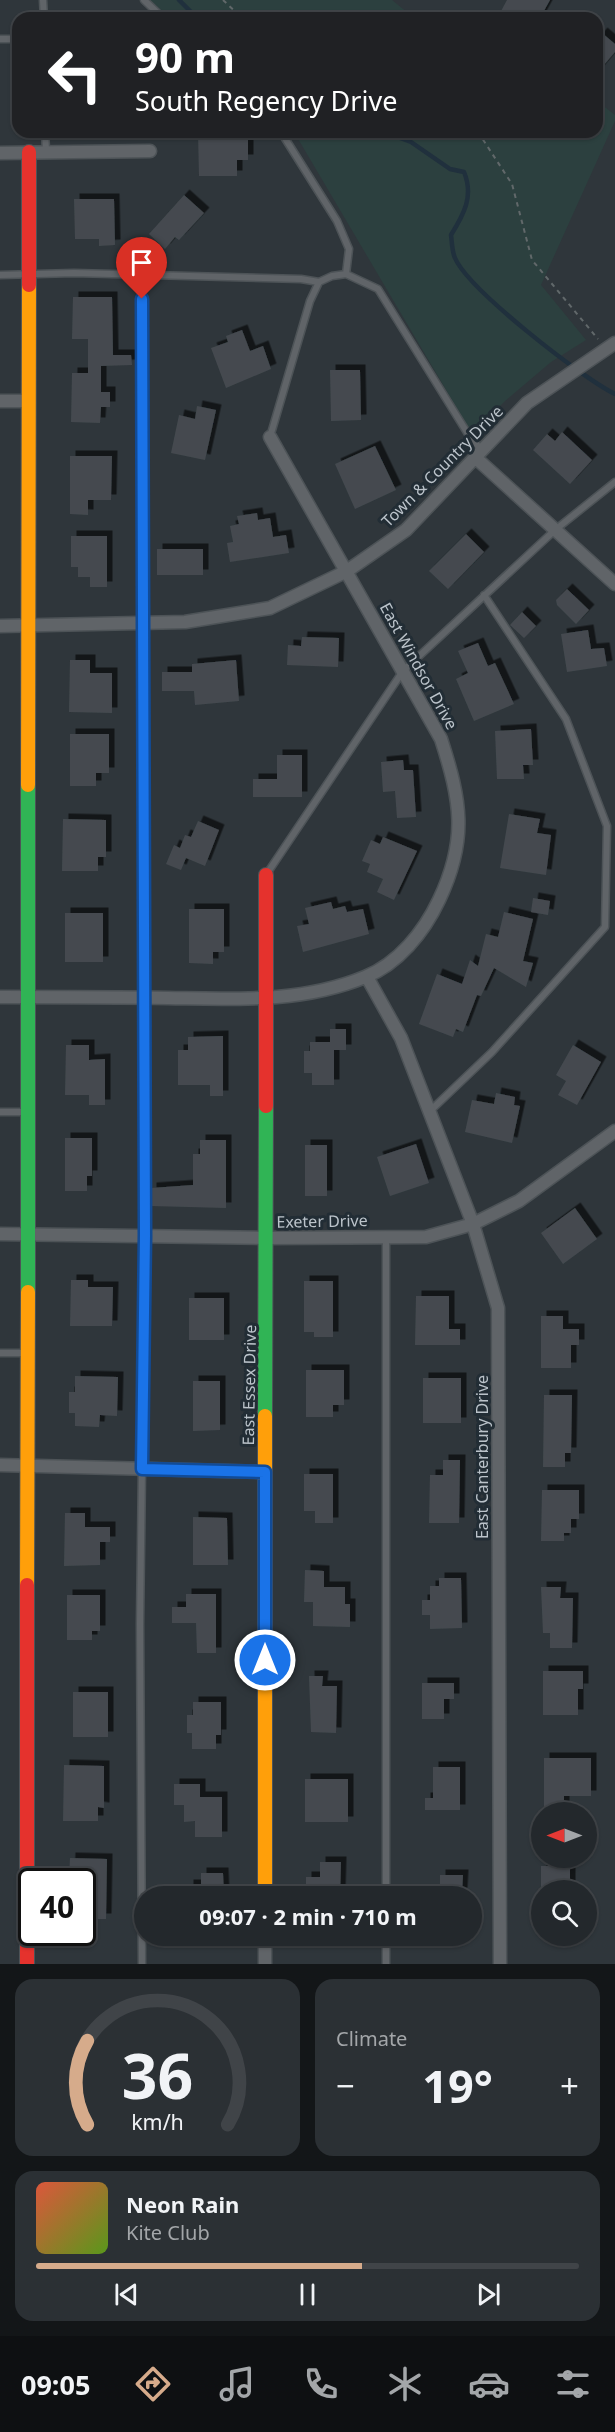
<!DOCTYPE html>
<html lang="en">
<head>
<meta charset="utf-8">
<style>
  :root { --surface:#23282c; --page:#2b3034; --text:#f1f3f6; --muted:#a3a6a9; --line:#404448; --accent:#d6ab8b }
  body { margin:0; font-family:"Noto Sans",sans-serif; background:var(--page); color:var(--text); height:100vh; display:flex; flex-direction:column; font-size:22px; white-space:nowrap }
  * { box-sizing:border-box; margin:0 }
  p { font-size:20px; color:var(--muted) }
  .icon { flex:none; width:33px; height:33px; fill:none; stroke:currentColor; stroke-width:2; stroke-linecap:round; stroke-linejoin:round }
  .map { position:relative; height:1964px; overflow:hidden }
  .details { display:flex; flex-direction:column; gap:15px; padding:15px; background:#131618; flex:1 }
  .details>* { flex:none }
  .top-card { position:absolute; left:12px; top:12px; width:591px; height:126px; border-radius:18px; box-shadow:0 2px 4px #0004,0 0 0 2px var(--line); background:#202124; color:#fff; overflow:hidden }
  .needle { width:39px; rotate:270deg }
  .controls { position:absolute; left:531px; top:1802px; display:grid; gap:12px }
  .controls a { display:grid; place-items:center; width:66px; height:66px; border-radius:50%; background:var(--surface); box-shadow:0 2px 4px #0004,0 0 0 2px var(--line); font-size:30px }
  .speed { position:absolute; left:18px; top:1868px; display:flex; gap:12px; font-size:30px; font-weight:700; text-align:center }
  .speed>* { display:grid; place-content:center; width:78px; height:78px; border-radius:50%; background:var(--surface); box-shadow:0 2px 4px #0004,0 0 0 2px var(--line); line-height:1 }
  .speed .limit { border:3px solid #111; border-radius:9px; background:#fff; color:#111 }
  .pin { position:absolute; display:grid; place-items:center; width:51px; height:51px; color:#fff; margin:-62px -26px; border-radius:50% 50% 50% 0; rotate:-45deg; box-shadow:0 0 6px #0007 }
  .pin .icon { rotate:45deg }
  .me { position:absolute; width:66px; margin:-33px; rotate:0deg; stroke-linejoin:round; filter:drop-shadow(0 0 4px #0008) }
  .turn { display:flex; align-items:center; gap:21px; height:126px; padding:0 24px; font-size:27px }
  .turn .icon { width:78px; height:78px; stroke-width:2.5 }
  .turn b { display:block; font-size:42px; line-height:51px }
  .big { font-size:45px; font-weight:700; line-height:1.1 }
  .details .widget { flex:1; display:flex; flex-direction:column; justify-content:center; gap:9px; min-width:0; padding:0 21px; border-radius:18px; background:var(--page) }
  .details .dial { align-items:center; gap:0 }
  .dial svg { height:156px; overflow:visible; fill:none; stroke:var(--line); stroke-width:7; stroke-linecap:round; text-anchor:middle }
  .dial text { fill:var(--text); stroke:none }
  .song { display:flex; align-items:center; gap:18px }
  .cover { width:72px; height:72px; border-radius:9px; background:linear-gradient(135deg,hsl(10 70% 55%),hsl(90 70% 35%)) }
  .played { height:6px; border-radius:3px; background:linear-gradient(90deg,var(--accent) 60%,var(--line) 60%) }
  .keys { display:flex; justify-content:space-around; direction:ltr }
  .heat { display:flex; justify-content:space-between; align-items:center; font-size:33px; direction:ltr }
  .details .tiles { flex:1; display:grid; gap:15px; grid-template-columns:1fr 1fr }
  .widget:last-child { grid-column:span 2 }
  .trip { position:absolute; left:134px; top:1886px; width:348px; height:60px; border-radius:30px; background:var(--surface); box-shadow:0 2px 4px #0004,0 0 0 2px var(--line); font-weight:700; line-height:60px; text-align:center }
  .tabs { display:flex; height:96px; justify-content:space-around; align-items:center; background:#0e1012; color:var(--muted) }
  .tabs .icon { width:42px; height:42px }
  .tabs .active { color:var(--accent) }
  .tabs b { font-size:27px; color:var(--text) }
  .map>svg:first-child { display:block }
</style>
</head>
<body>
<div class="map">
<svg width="615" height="1964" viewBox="0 0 615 1964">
  <defs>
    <filter id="shadow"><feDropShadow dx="5.5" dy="-5.5" stdDeviation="0" flood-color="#0009"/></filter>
  </defs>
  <rect width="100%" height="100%" fill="#2f363b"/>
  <!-- green -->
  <path fill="#2c403f" d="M150,0H392L414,18H170Z
    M597,101L615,115V121L541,285L586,340L551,362L505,401L472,434L294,132H597Z"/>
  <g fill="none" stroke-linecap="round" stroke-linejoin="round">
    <!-- stream -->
    <path stroke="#20303d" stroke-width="4.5" d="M179,0L197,18
      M384,132L411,142L450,169L464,172C474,196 464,214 451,235C452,242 452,252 455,258C468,289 582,378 615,394"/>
  </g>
  <!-- building -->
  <path fill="#444a4f" filter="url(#shadow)" d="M507,0H550L540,18H510L500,13Z
    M602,33L615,44V52L597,73V39Z
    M198,132H215V138L248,137V160H237V176H199Z
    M184,195L204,213L179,240L175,237L165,249L149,234Z
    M74,199H114L115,245L99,246V239H75Z
    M73,297H112L113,355H131L132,365L101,366V392H110V407H101L100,423L71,422L72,373H88V339H72Z
    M242,330L250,351L263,346L271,369L226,388L211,348L228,342L226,336Z
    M330,370H360L361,420L331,421Z
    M197,406L216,410L205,460L171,453L179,415L195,419Z
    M562,432L592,460L570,484L533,450L547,434L555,441Z
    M375,446L396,490L355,509L335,464Z
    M70,456H112L111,500H88V515L70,514Z
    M257,513L258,520L270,518L273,537L286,535L289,553L230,562L227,543L233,542L230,526L239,524L237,516Z
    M466,534L484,552L448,589L429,571Z
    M71,536H107V587H90V577H78V567H71Z
    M157,549H203V575H157Z
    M567,589L589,610L576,624L557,605L556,600Z
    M522,612L536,626L524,638L510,625Z
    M588,630L591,649L604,648L607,666L567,672L561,634Z
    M302,637L339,638L338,667L287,665L288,645L301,646Z
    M478,643L488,666L495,663L514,704L474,721L456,679L468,673L458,651Z
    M70,660H90V673H112V713L69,712Z
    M236,660L239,701L195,705L194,691H162V672H192V664Z
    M531,729L533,765H523L524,779H497L495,731Z
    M70,734H109V773H96V786H70Z
    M277,755H302V797H253V779H277Z
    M403,760L404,770H413L416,817L397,818L395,791L383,792L381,762Z
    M509,814L540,819L537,833L551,835L546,875L500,868Z
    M63,819L106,820V857H98V871H62Z
    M198,821L219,830L205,866L186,858L181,870L166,864L174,845L180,848L185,835L191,837Z
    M383,837L417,851L394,900L377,892L383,879L367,872L370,864L362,861L371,840L380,844Z
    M533,898L550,901L548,915L531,912Z
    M331,902L333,909L345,906L347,912L363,909L369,934L303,952L297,926L309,924L305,908Z
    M189,909H224V952H213V964L189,963Z
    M504,912L533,919L523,961L533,963L526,987L494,968L481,996L477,995L463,1032L456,1029L453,1037L419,1024L437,974L462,984L470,960L478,966L486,934L498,937Z
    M65,913H103V962H65Z
    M330,1029H346V1050H334V1085H312V1073H304V1051H310V1042H330Z
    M223,1036V1096H210V1085H178V1050H188V1037Z
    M66,1045H89V1060L105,1059V1105H89V1095H65Z
    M573,1045L601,1062L577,1105L558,1095L566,1081L556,1075Z
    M496,1093L515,1097L514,1105L520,1106L512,1143L465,1132L472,1100L494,1104Z
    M65,1138H92V1176H87V1191H65Z
    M200,1140H226V1208L151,1206V1188L193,1185V1154H200Z
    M416,1144L429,1183L390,1196L377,1157Z
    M305,1145H327V1196H305Z
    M575,1208L597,1239L563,1264L541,1233Z
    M71,1280H88V1287H113L112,1326H70Z
    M304,1281H333V1337H314V1332H304Z
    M416,1296H449V1329H460V1345H415Z
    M189,1298H224V1340H189Z
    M541,1316H563V1329H579V1345H571V1368H541Z
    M306,1370H344V1405H333V1417H306Z
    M75,1376L118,1377L117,1416L100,1415L99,1427L75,1426V1413H69V1392H75Z
    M423,1378H461V1423H423Z
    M193,1381H220V1430L193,1431Z
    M544,1395H572L571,1453H565V1467H543Z
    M443,1460H460L459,1523H429L430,1475H443Z
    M304,1474H333V1523H315V1511H304Z
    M542,1490H579V1519H571V1533H564V1541H541Z
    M65,1513H85V1527H110V1542H100V1565L64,1566Z
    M193,1517L227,1518L228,1565H193Z
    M305,1570L324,1571V1587H345V1604H350V1627L313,1626V1602H304Z
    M439,1578H461L462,1628L430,1629V1615H422V1600H430V1586H439Z
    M541,1587H561L560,1598H573L572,1648H550V1633H543Z
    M186,1594H216V1653H197L196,1623H172V1607H186Z
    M67,1595H100V1631H92V1640H67Z
    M543,1671H583V1689H578V1715H543Z
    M309,1676H323L322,1686H337L336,1733L311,1732Z
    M422,1683H454V1699H444V1719H422Z
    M73,1692H108V1737H73Z
    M193,1702H221V1735H216V1749H192V1733H187V1715H193Z
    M544,1758H591V1796H564V1809H544Z
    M64,1765L104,1766V1808L98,1807V1821H63Z
    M433,1767H460V1810H425V1798H433Z
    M305,1779H348V1822H305Z
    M174,1784H200V1797H222V1837H195V1821L184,1822V1805H174Z
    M70,1858L107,1859L106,1919H88V1912H82V1881L69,1879Z
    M320,1862H341L340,1896H316V1887H306V1877H320Z
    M541,1866H570V1890H541Z
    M201,1873H223L224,1896H188V1885H201Z
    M440,1875H463L462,1893L440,1896Z"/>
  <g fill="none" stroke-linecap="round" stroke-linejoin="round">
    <defs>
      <path id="lane" d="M43,0L44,18
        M144,0L163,18
        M0,39H18
        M45,132L46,150
        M281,132L337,221L349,249L346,274
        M0,275L74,273L301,279L319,282
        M270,437L310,301L319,282L332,276L346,274L378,289L468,434L482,451
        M266,875L403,671L555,530L615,482
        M0,1112H26
        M429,1112L492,1052L605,927L607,826L566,719L484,595
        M386,1237V1896
        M0,1353H26
        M142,1964L140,1624L145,1235L142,276
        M386,1964V1935"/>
      <path id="street" d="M0,153L150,151
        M0,401H28
        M477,459L615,584
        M0,626L185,622L270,608L347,571L406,530L527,403L615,343
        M367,977L401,1038L473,1224L498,1308L500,1964
        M0,997C56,997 112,997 168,998C235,999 302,1003 365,977C398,964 424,932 439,900C468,839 461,801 441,739L270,437
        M0,1234L268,1238L426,1237L473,1224L519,1201L615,1131
        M0,1465L265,1472
        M265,1935V1964"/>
      <path id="fast" d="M28,1292V785
        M265,1416L266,1106"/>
      <path id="slow" d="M28,785L29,285
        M27,1585L28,1292
        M265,1896V1416"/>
      <path id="jam" d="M29,285V152
        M266,1106V875
        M27,1964V1585"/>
    </defs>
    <!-- lane casing -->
    <use href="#lane" stroke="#4d5357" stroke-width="9"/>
    <!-- street casing -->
    <use href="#street" stroke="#4d5357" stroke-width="15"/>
    <!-- fast casing -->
    <use href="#fast" stroke="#4d5357" stroke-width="16"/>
    <!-- slow casing -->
    <use href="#slow" stroke="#4d5357" stroke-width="16"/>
    <!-- jam casing -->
    <use href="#jam" stroke="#4d5357" stroke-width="16"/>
    <!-- path -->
    <path stroke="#61686a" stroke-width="2" stroke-dasharray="4.5 4.5" stroke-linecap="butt" d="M223,0L242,18
      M478,132L512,184L532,260L598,339"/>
    <!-- lane -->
    <use href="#lane" stroke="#606468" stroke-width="6"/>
    <!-- street -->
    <use href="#street" stroke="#606468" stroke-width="12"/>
    <!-- fast -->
    <use href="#fast" stroke="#30b455" stroke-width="14"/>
    <!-- slow -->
    <use href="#slow" stroke="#ff9f0a" stroke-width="14"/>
    <!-- jam -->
    <use href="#jam" stroke="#e5322d" stroke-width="14"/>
  </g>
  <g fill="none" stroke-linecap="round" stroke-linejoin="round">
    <defs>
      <path id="route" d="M142,299L145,1235L142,1469L265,1472V1660"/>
    </defs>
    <!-- route casing -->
    <use href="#route" stroke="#114b97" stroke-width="15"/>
    <!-- route -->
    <use href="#route" stroke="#1a73e8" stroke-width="10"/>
  </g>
  <g text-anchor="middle" stroke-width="6" stroke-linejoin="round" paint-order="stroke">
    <!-- street labels -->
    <g font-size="16" fill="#bbc3ca" stroke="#222d35">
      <text transform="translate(442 466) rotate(-45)" y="6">Town &amp; Country Drive</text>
      <text transform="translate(419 666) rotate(61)" y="6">East Windsor Drive</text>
      <text transform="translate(322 1221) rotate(-1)" y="6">Exeter Drive</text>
      <text transform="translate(249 1385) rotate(-89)" y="6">East Essex Drive</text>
      <text transform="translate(482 1457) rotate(-90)" y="6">East Canterbury Drive</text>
    </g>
  </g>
</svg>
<div class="controls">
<a><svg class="needle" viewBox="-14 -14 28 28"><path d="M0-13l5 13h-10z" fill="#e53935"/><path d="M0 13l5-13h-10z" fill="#a3a6a9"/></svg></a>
<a><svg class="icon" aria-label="search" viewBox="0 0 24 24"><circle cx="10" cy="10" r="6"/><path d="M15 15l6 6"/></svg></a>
</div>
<div class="speed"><div class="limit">40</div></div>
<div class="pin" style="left:142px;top:299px;background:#d93025"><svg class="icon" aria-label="arrive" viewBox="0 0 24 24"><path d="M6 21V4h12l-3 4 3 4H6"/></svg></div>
<svg class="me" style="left:265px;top:1660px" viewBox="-20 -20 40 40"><circle r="17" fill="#1a73e8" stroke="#fff" stroke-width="3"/><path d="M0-11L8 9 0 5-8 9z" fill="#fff"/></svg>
<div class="trip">09:07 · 2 min · 710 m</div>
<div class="top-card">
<div class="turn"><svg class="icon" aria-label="left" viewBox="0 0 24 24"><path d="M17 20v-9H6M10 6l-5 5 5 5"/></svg><div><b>90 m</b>South Regency Drive</div></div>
</div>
</div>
<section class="details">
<div class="tiles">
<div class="widget dial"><svg viewBox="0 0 100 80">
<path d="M14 69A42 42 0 1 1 86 69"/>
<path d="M14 69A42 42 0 0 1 14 26" stroke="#d6ab8b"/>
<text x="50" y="56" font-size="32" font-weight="700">36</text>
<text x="50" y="72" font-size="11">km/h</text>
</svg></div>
<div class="widget"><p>Climate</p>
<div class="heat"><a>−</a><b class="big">19°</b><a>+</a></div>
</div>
<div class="widget">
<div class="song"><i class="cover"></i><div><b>Neon Rain</b><p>Kite Club</p></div></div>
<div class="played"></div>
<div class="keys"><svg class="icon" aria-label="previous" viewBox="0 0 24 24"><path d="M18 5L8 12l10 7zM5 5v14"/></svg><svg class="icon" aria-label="pause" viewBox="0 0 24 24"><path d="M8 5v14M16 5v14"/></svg><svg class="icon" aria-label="next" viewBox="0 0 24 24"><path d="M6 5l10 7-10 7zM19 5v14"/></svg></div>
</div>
</div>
</section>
<nav class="tabs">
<b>09:05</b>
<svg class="icon active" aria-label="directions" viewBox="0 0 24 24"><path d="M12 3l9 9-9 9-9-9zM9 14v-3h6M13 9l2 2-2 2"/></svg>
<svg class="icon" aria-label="music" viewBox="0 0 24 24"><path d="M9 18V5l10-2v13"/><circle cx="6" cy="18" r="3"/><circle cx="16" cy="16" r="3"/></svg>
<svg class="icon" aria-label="phone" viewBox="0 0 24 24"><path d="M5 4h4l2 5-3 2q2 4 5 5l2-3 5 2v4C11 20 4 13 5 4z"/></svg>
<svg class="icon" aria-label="climate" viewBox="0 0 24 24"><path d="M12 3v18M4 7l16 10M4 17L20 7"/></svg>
<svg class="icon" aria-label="car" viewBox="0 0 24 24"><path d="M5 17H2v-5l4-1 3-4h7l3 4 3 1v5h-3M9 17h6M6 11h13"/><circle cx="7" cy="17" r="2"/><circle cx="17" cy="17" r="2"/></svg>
<svg class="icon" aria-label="filters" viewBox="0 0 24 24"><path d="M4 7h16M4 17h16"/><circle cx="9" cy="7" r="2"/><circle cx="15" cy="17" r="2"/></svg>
</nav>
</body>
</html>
